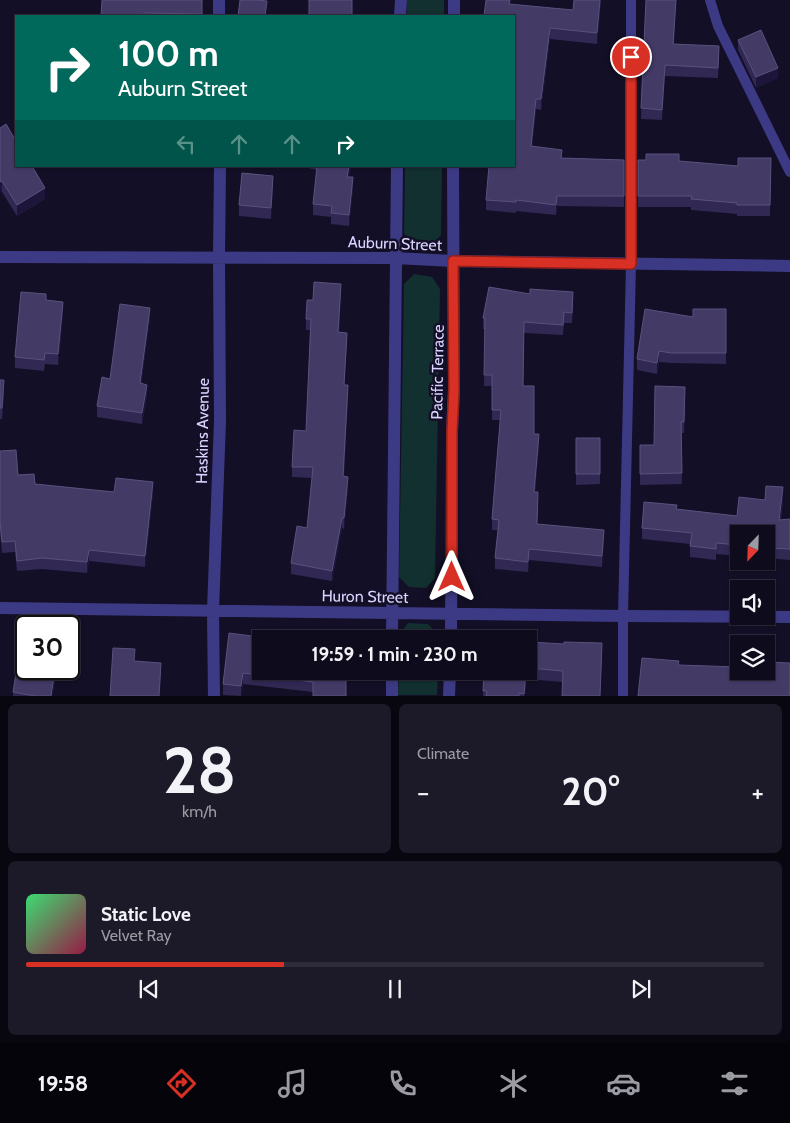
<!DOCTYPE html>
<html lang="en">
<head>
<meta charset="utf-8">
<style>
  :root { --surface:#0e0b1c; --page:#1c1929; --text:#f1f3f6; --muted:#9b9ba3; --line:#2e2b3b; --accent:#d93025 }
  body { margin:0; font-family:Cabin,sans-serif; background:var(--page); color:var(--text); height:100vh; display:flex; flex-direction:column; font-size:19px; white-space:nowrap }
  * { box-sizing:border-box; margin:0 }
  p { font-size:16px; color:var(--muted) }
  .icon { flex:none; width:28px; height:28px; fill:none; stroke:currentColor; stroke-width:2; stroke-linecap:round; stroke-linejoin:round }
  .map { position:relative; height:696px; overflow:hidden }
  .drawer { display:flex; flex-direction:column; gap:8px; padding:8px; background:#08060f; flex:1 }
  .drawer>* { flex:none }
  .guide { position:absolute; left:15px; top:15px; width:500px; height:152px; border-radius:0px; box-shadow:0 1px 4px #0004,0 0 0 1px var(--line); background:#00695c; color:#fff; overflow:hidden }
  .needle { width:32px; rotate:203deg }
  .buttons { position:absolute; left:730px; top:525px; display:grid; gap:10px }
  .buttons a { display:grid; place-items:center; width:45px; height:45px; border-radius:0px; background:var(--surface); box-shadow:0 1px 4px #0004,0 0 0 1px var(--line); font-size:25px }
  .speed { position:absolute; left:15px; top:615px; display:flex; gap:10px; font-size:25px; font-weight:700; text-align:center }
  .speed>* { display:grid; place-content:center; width:65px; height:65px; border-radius:50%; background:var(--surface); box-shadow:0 1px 4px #0004,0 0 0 1px var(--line); line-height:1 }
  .speed .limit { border:2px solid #111; border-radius:8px; background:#fff; color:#111 }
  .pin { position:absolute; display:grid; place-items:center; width:42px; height:42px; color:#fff; margin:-21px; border:2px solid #fff; border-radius:50%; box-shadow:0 1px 5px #0007 }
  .me { position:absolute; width:55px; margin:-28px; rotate:0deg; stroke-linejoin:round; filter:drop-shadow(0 0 4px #0008) }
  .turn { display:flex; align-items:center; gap:18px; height:105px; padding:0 20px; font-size:22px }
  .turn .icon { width:65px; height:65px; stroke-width:2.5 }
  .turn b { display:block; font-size:35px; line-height:42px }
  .lanes { display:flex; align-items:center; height:48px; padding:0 20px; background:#0003; justify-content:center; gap:25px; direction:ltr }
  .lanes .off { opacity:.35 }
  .big { font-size:38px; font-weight:700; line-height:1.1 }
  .drawer .widget { flex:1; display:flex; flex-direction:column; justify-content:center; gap:8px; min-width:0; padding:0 18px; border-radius:8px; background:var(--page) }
  .drawer .dial { align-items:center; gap:0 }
  .dial b { font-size:65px; line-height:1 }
  .song { display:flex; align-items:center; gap:15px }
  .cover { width:60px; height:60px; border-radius:8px; background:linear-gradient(135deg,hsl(140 70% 55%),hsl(340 70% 35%)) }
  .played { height:5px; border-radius:2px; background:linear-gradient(90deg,var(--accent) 35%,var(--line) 35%) }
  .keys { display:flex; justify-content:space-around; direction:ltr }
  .heat { display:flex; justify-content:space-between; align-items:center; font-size:28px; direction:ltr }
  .drawer .tiles { flex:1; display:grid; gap:8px; grid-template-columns:1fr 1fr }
  .widget:last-child { grid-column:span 2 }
  .trip { position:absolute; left:252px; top:630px; width:285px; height:50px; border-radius:0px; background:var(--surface); box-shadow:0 1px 4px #0004,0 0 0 1px var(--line); font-weight:700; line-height:50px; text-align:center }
  .tab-bar { display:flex; height:80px; justify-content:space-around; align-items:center; background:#06040b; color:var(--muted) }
  .tab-bar .icon { width:35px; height:35px }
  .tab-bar .current { color:var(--accent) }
  .tab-bar b { font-size:22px; color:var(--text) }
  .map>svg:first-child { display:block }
</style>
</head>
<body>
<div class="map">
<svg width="790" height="696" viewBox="0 0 790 696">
  <rect width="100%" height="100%" fill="#130f26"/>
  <!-- green -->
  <path fill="#12302f" d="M407,0H444V16H407Z
    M405,166H442L441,235L432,245H413L404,233Z
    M414,274L432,277L440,289L435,578L426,588L409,587L399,577L404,284Z
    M408,623L428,624L439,636V639H399V635Z
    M399,671H438L437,695H398Z"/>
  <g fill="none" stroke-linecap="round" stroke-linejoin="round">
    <!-- service -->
    <path stroke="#3d3a85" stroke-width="10" d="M710,0L718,26L790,172
      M623,696V616L631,264V0"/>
    <!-- minor -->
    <path stroke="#3d3a85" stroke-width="12" d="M219,0V16
      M400,16L401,0
      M454,16V0
      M0,257L395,258L453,261L790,266
      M0,608L623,616L790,617
      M392,639L397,166
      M451,639L452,431L454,389L453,166
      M214,696L213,611L220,421L219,257L220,166
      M392,696V671
      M449,696L450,671"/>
  </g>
  <!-- wall -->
  <path fill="#312854" d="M202,0V16H101Z
    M574,0H601L597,44L550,39L541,110L536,109L532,147L562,158L624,160V207L557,206L556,215L516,211V213L486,210V200L514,166L510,5L573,10Z
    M646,0H676L674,44L719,57L718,78L665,76L662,120L641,119Z
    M738,40L778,78L756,88L738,50Z
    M0,128L45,199L17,216L2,192Z
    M771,158L770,216H737V214L691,210V207H638V160L679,161L738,166Z
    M299,166H351L349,177L353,188L349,226L331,224V217L313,215V204L317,170Z
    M273,187L271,219L239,216V205Z
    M341,294L339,332L347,343L344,385L348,396L344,476L348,488L344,529L342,528L332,581L291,574V563L307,528L312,478L292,477V467L306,431L310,330H306V319L313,300Z
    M46,300L63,313L58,365L45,364L44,371L15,368V357Z
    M573,303L572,323H564L563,335L524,333L523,386L534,434L539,445L535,492L538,503L537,524L604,541L602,567L529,560L528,572L495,569V558L498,530H492V519L500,420H492V386H484L485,329H483V318Z
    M726,309V364L671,363L659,362L657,374L637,370V359L693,317Z
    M150,319L141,384L147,395L142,424L97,417V406L110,379Z
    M0,380L4,391L2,419H0Z
    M685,398L684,433H681L682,484L640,485V445H654Z
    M576,438H600V484L576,485Z
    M0,451L18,475L35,484L114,492L153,493L145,567L89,561L87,573L42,569L17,571L15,552L2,553L0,532Z
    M783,498L781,520L790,519V560L766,558V534H739V556L716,554V560L690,557V544L642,539V528L677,509L737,516L765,500Z
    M229,633L346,671L313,692L243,684L241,696L223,695V684Z
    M529,642L602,654L600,696H562V682L526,679L525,696H483L484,671H529Z
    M56,669V675L52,696H13V692L33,670Z"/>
  <!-- shaded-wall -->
  <path fill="#1d163a" d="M600,0H601L597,44V33Z
    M550,28V39L541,110V99Z
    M665,65V76L662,120V110Z
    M778,68V78L756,88V77Z
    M536,99V109L531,157V146Z
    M349,166H351L347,187V177Z
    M273,176V187L271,219V208Z
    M353,177V188L349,226V215Z
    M2,181V192L0,193V182Z
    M45,188V199L17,216V205Z
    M557,196V206L556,215V205Z
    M341,284V294L338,343V332Z
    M63,302V313L58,365V354Z
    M150,308V319L140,394V383Z
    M347,333V343L344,395V385Z
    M659,351V362L657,374V363Z
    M147,385V395L142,424V413Z
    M348,385V396L343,487V476Z
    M539,434V445L534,503V492Z
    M348,477V488L344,529V518Z
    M153,482V493L145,567V556Z
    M783,487V498L779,530V520Z
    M342,518V528L332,581V571Z
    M604,530V541L602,567V556Z
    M529,549V560L528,572V562Z
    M89,550V561L87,573V562Z
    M161,663V674L160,696H159Z
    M55,669H56V675L52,696H51Z
    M526,671V679L525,696H524Z
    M243,673V684L241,696V686Z"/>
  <!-- building -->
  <path fill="#433a66" stroke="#5a527e" d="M102,0H202V14L144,13V16H101Z
    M240,0H256L267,1L265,16H238Z
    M309,0H352V16H309Z
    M486,0H510L509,4L573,10L574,0H600L597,33L550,28L541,99H536L531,146L562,150L561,158L624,160V196H557L556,205L516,200V202L486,200L489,166H514V16H484Z
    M646,0H676L673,44L719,46L718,68L665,65L662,110L641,108Z
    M761,30L778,68L756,77L738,40Z
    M6,124L16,141V166H32L45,188L17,205L2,181L0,182V128Z
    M646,154H679V161L738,166V158H771L770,205H737V203L691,199L692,196H638V160H646Z
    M317,166H349L347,177H353L349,215L331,213L332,206L313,204Z
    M242,173L273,176L271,208L239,205Z
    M314,282L341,284L338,332L347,333L344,385H348L343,476L348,477L344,518H342L332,571L291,563L297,526L307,528L313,467H292L294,430L306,431L311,319H306L307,300H313Z
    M489,287L530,294V289L573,292L572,313L564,312L563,325L524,322L523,386H534V434H539L534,492H538L537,524L604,530L602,556L529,549L528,562L495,558L499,520L492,519L501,410H492V375H484L485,318H483Z
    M21,292L46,294V300L63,302L58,354L45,353L44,360L15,357Z
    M120,304L150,308L140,383L147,385L142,413L97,406L102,377L110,379Z
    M645,309L693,317V309H726V353H671L659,351L657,363L637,359Z
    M0,380H4L2,408H0Z
    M655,386L685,387L684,422H681L682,473L640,474V445H654Z
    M576,438H600V474H576Z
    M16,450L18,475L34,474L35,484L114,492L116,478L153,482L145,556L89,550L87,562L42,558L17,561L15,541L2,542L0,521V451Z
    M766,486L783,487L779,520L790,519V549L766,548V534H739V545L716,543V549L690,546L692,533L642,528L644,502L677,505L676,509L737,516L739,497L765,500Z
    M229,633L275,639H261V671H346V696H313V682L243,673L241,686L223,684Z
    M314,636L347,637V639H314Z
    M529,642L564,644V642L602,643L600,696H562L563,671L529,668Z
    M113,648L135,649L134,661L161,663L159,696H110Z
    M642,658L679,661L678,665L739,667V671H766V662L790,663V696H638Z
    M17,667L33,670V669H55L51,696H35L13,692Z
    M484,671H526L524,694L519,693V696H486L487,691H483Z"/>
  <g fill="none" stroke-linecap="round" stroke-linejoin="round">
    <defs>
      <path id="route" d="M452,577V431L454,390L453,261L631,264V57"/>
    </defs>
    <!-- route casing -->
    <use href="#route" stroke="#8d1f18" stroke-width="12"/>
    <!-- route -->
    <use href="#route" stroke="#d93025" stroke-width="9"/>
  </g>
  <g text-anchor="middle" stroke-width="5" stroke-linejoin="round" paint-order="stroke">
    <!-- street labels -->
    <g font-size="16" fill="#d9d4ff" stroke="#130f26">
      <text transform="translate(395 243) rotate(2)" y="6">Auburn Street</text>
      <text transform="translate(437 372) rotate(-89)" y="6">Pacific Terrace</text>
      <text transform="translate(202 431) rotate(-89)" y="6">Haskins Avenue</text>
      <text transform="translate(365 596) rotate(1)" y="6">Huron Street</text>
    </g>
  </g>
</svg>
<div class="buttons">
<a><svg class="needle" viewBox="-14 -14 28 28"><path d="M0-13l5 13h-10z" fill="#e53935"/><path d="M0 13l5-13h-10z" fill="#9b9ba3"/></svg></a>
<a><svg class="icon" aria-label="sound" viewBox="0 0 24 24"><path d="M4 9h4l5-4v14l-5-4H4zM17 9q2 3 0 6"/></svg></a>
<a><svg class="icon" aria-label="layers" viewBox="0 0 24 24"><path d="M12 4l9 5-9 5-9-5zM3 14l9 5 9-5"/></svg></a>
</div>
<div class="speed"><div class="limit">30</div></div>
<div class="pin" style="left:631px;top:57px;background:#d93025"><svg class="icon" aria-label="arrive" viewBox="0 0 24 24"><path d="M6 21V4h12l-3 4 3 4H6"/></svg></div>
<svg class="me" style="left:452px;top:577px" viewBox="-20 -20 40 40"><path d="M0-17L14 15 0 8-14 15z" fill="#d93025" stroke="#fff" stroke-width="4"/></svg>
<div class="trip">19:59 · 1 min · 230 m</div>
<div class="guide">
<div class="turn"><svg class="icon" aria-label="right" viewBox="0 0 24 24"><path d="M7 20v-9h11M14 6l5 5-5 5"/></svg><div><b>100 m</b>Auburn Street</div></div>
<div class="lanes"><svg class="icon off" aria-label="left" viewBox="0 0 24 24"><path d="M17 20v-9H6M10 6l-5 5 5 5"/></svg><svg class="icon off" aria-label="ahead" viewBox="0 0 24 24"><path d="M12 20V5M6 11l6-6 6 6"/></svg><svg class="icon off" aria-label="ahead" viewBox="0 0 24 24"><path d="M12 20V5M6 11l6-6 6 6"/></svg><svg class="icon" aria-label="right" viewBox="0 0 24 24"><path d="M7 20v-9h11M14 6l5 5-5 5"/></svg></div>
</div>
</div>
<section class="drawer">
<div class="tiles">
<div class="widget dial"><b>28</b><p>km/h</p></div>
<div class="widget"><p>Climate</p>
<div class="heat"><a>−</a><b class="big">20°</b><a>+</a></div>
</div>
<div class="widget">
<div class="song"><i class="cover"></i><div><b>Static Love</b><p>Velvet Ray</p></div></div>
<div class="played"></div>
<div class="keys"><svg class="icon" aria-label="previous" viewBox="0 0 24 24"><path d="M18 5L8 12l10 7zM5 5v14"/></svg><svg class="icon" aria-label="pause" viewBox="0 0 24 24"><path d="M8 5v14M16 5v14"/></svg><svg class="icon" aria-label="next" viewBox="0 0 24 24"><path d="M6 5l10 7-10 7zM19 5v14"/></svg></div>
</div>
</div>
</section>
<nav class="tab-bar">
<b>19:58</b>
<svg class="icon current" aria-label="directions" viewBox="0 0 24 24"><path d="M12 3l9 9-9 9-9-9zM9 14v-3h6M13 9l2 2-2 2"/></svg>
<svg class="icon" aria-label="music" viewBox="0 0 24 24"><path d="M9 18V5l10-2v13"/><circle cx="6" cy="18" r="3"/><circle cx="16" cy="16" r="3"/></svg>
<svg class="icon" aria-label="phone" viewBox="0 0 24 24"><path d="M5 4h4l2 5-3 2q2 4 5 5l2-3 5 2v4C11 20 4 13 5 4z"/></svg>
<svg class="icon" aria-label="climate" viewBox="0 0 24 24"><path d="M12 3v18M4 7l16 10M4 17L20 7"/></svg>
<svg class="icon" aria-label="car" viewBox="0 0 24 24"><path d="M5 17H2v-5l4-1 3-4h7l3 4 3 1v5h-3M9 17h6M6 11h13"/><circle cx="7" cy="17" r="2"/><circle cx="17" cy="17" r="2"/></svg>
<svg class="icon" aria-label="filters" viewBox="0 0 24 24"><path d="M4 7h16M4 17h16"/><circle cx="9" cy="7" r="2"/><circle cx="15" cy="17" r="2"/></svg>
</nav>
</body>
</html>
